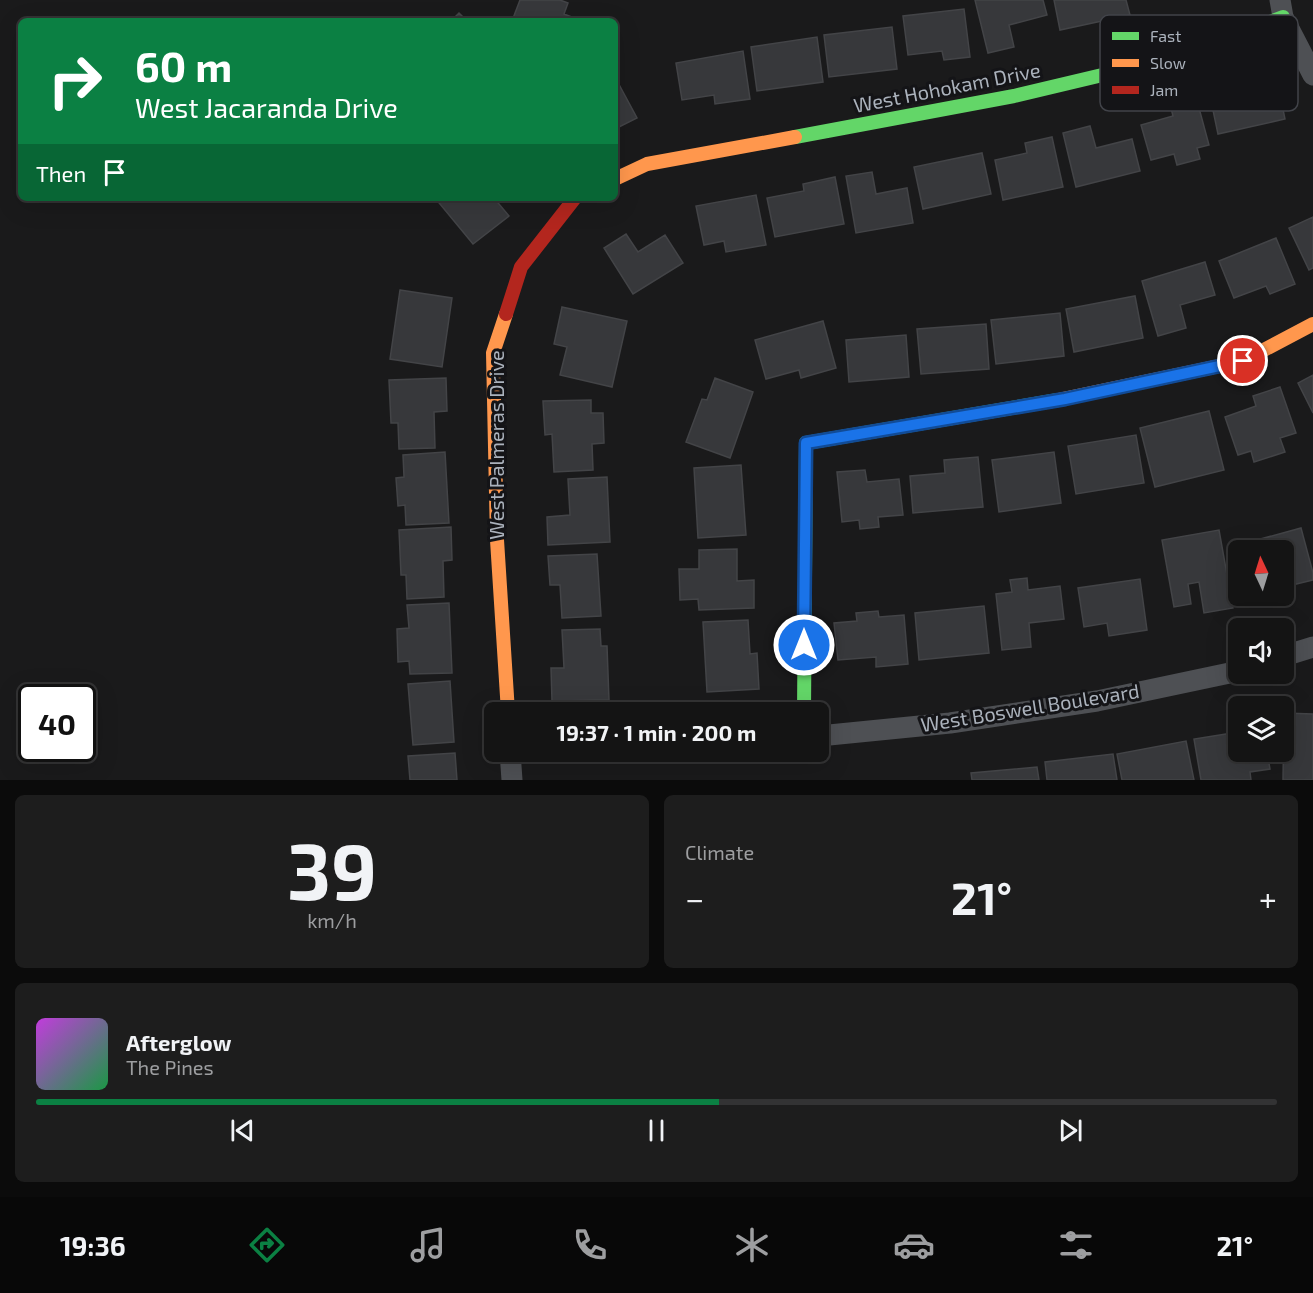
<!DOCTYPE html>
<html lang="en">
<head>
<meta charset="utf-8">
<style>
  :root { --surface:#141414; --page:#1d1d1d; --text:#f1f3f6; --muted:#9d9ea0; --line:#333334; --accent:#0b8043 }
  body { margin:0; font-family:"Exo 2",sans-serif; background:var(--page); color:var(--text); height:100vh; display:flex; flex-direction:column; font-size:22px; white-space:nowrap }
  * { box-sizing:border-box; margin:0 }
  p { font-size:20px; color:var(--muted) }
  .icon { flex:none; width:33px; height:33px; fill:none; stroke:currentColor; stroke-width:2; stroke-linecap:round; stroke-linejoin:round }
  .map { position:relative; height:780px; overflow:hidden }
  .side { display:flex; flex-direction:column; gap:15px; padding:15px; background:#0b0b0b; flex:1 }
  .side>* { flex:none }
  .banner { position:absolute; left:18px; top:18px; width:600px; height:183px; border-radius:9px; box-shadow:0 6px 24px #0002,0 0 0 2px var(--line); background:#0b8043; color:#fff; overflow:hidden }
  .needle { width:39px; rotate:356deg }
  .controls { position:absolute; left:1228px; top:540px; display:grid; gap:12px }
  .controls a { display:grid; place-items:center; width:66px; height:66px; border-radius:9px; background:var(--surface); box-shadow:0 6px 24px #0002,0 0 0 2px var(--line); font-size:30px }
  .speed { position:absolute; left:18px; top:684px; display:flex; gap:12px; font-size:30px; font-weight:700; text-align:center }
  .speed>* { display:grid; place-content:center; width:78px; height:78px; border-radius:50%; background:var(--surface); box-shadow:0 6px 24px #0002,0 0 0 2px var(--line); line-height:1 }
  .speed .limit { border:3px solid #111; border-radius:9px; background:#fff; color:#111 }
  .pin { position:absolute; display:grid; place-items:center; width:51px; height:51px; color:#fff; margin:-26px; border:3px solid #fff; border-radius:50%; box-shadow:0 2px 6px #0007 }
  .me { position:absolute; width:66px; margin:-33px; rotate:0deg; stroke-linejoin:round; filter:drop-shadow(0 0 4px #0008) }
  .turn { display:flex; align-items:center; gap:21px; height:126px; padding:0 18px; font-size:27px }
  .turn .icon { width:78px; height:78px; stroke-width:2.5 }
  .turn b { display:block; font-size:42px; line-height:51px }
  .then { display:flex; align-items:center; height:57px; padding:0 18px; background:#0003; gap:12px; font-size:22px }
  .big { font-size:45px; font-weight:700; line-height:1.1 }
  .side .widget { flex:1; display:flex; flex-direction:column; justify-content:center; gap:9px; min-width:0; padding:0 21px; border-radius:9px; background:var(--page) }
  .side .dial { align-items:center; gap:0 }
  .dial b { font-size:78px; line-height:1 }
  .song { display:flex; align-items:center; gap:18px }
  .cover { width:72px; height:72px; border-radius:9px; background:linear-gradient(135deg,hsl(290 70% 55%),hsl(140 70% 35%)) }
  .played { height:6px; border-radius:3px; background:linear-gradient(90deg,var(--accent) 55%,var(--line) 55%) }
  .keys { display:flex; justify-content:space-around; direction:ltr }
  .heat { display:flex; justify-content:space-between; align-items:center; font-size:33px; direction:ltr }
  .side .tiles { flex:1; display:grid; gap:15px; grid-template-columns:1fr 1fr }
  .widget:last-child { grid-column:span 2 }
  .trip { position:absolute; left:484px; top:702px; width:345px; height:60px; border-radius:9px; background:var(--surface); box-shadow:0 6px 24px #0002,0 0 0 2px var(--line); font-weight:700; line-height:60px; text-align:center }
  .menu { display:flex; height:96px; justify-content:space-around; align-items:center; background:#080808; color:var(--muted) }
  .menu .icon { width:42px; height:42px }
  .menu .on { color:var(--accent) }
  .menu b { font-size:27px; color:var(--text) }
  .map>svg:first-child { display:block }
</style>
</head>
<body>
<div class="map">
<svg width="1313" height="780" viewBox="0 0 1313 780">
  <rect width="100%" height="100%" fill="#1a1a1b"/>
  <!-- building -->
  <path fill="#37383b" stroke="#434447" stroke-width="1.5" d="M520,0H560L568,3L564,14L577,19V21H512Z
    M975,0H1043L1047,15L1009,25L1014,47L988,53Z
    M1054,0H1126L1130,15L1060,30Z
    M964,9L970,57L944,60L942,51L908,55L903,16Z
    M459,13L467,21H451Z
    M892,27L897,69L829,77L824,35Z
    M817,37L823,82L757,91L751,47Z
    M743,51L750,99L715,104L714,95L682,100L676,63Z
    M1276,76L1285,119L1218,134L1209,91Z
    M615,77L637,118L615,129Z
    M1196,97L1209,145L1197,148L1200,159L1177,165L1174,154L1151,160L1141,125L1173,116L1170,104Z
    M1090,126L1096,148L1132,139L1140,171L1076,187L1063,133Z
    M1052,137L1063,187L1003,200L995,160L1027,153L1025,143Z
    M982,153L991,194L923,209L914,167Z
    M872,172L876,194L907,188L913,223L856,233L846,176Z
    M835,177L844,224L775,237L767,198L804,191L803,184Z
    M756,195L766,245L726,252L724,241L704,245L696,206Z
    M435,198H494L509,216L473,244Z
    M1313,217V268L1309,270L1289,228Z
    M626,234L638,252L665,235L683,263L633,294L604,248Z
    M1276,238L1295,284L1270,294L1266,286L1234,298L1219,261Z
    M1205,262L1215,295L1180,305L1186,328L1158,336L1142,281Z
    M400,290L452,298L442,367L390,359Z
    M1135,296L1143,338L1074,352L1066,309Z
    M562,307L627,321L612,387L560,375L567,347L554,344Z
    M1060,313L1064,356L996,364L991,320Z
    M823,321L836,368L801,378L799,370L766,379L755,340Z
    M986,324L989,369L921,374L917,329Z
    M906,335L909,377L849,382L846,340Z
    M1313,375V413L1298,383Z
    M446,378L447,411L434,412L435,448L399,449L398,423H391L389,380Z
    M715,378L753,392L730,458L686,442L702,399L707,400Z
    M1280,387L1296,433L1280,438L1285,452L1254,462L1251,451L1238,455L1225,417L1256,406L1253,396Z
    M591,400V413H603L604,443L592,444L593,470L554,472L552,434L545,435L543,401Z
    M1209,411L1224,470L1155,487L1140,428Z
    M1136,435L1144,483L1076,494L1068,446Z
    M445,452L449,523L406,525L405,505L398,506L396,478L404,477L403,455Z
    M1054,452L1061,503L999,512L992,460Z
    M978,457L983,507L913,513L910,476L945,473L944,460Z
    M741,465L746,535L698,538L694,468Z
    M865,470L867,482L899,479L903,515L878,517L879,527L860,529L859,520L842,522L837,472Z
    M607,477L610,542L548,545L547,517L570,515L568,479Z
    M451,527L452,560L443,561L444,597L407,599L406,575H401L399,530Z
    M1301,528L1313,573V580L1284,587V550H1244L1242,544Z
    M1219,530L1233,608L1204,613L1199,582L1188,584L1191,604L1174,607L1162,540Z
    M737,549V581L754,580V608L699,610L698,599L680,600L679,569H699V550Z
    M597,554L601,616L562,618L560,585H550L548,556Z
    M1027,578L1028,590L1060,586L1064,619L1029,623L1031,647L1002,650L996,594L1012,592L1010,580Z
    M1140,579L1147,630L1109,636L1107,623L1084,627L1078,588Z
    M449,603L452,673L410,674L409,661L398,662L397,629L409,628L407,605Z
    M984,606L989,653L919,660L915,613Z
    M878,611L879,617L904,615L908,664L876,667V657L838,660L834,623L857,621L856,613Z
    M748,620L750,654L757,653L759,689L707,692L703,622Z
    M600,629L601,646H607L609,700L552,701L551,668H564L562,630Z
    M450,681L454,742L413,745L408,684Z
    M1284,713L1313,714V780H1283Z
    M1239,732V752H1267L1270,769L1250,772L1251,780H1201L1194,739Z
    M1186,741L1194,780H1122L1117,754Z
    M455,753L457,780H410L408,756Z
    M1113,754L1117,780H1047L1045,762Z
    M1037,767L1039,780H972L971,773Z"/>
  <g fill="none" stroke-linecap="round" stroke-linejoin="round">
    <!-- street -->
    <path stroke="#4e5054" stroke-width="21" d="M1280,0L1283,17L1313,75
      M1284,656L1313,647
      M819,736L950,723L1097,701L1239,671
      M510,752L512,780"/>
    <!-- fast -->
    <path stroke="#63d668" stroke-width="14" d="M795,137L1014,96L1174,58L1283,17
      M804,712L806,443L1058,400"/>
    <!-- slow -->
    <path stroke="#ff974d" stroke-width="14" d="M615,179L647,164L795,137
      M506,314L493,353L497,540L508,712
      M1058,400L1243,361L1313,324"/>
    <!-- jam -->
    <path stroke="#b3261e" stroke-width="14" d="M506,314L521,267L575,198"/>
  </g>
  <g fill="none" stroke-linecap="round" stroke-linejoin="round">
    <defs>
      <path id="route" d="M804,645L806,443L1065,399L1243,361"/>
    </defs>
    <!-- route casing -->
    <use href="#route" stroke="#114b97" stroke-width="15"/>
    <!-- route -->
    <use href="#route" stroke="#1a73e8" stroke-width="10"/>
  </g>
  <g text-anchor="middle" stroke-width="6" stroke-linejoin="round" paint-order="stroke">
    <!-- street labels -->
    <g font-size="20" fill="#abb2bc" stroke="#141417">
      <text transform="translate(947 88) rotate(-11)" y="7">West Hohokam Drive</text>
      <text transform="translate(497 445) rotate(-90)" y="7">West Palmeras Drive</text>
      <text transform="translate(1030 708) rotate(-9)" y="7">West Boswell Boulevard</text>
    </g>
  </g>
  <!-- legend -->
  <rect x="1100" y="15" width="198" height="96" rx="9" fill="#141417" stroke="#414349" stroke-width="1.5"/>
  <rect x="1112" y="32" width="27" height="8" fill="#63d668"/>
  <rect x="1112" y="59" width="27" height="8" fill="#ff974d"/>
  <rect x="1112" y="86" width="27" height="8" fill="#b3261e"/>
  <g font-size="16" fill="#abb2bc">
    <text x="1150" y="42">Fast</text>
    <text x="1150" y="69">Slow</text>
    <text x="1150" y="96">Jam</text>
  </g>
</svg>
<div class="controls">
<a><svg class="needle" viewBox="-14 -14 28 28"><path d="M0-13l5 13h-10z" fill="#e53935"/><path d="M0 13l5-13h-10z" fill="#9d9ea0"/></svg></a>
<a><svg class="icon" aria-label="sound" viewBox="0 0 24 24"><path d="M4 9h4l5-4v14l-5-4H4zM17 9q2 3 0 6"/></svg></a>
<a><svg class="icon" aria-label="layers" viewBox="0 0 24 24"><path d="M12 4l9 5-9 5-9-5zM3 14l9 5 9-5"/></svg></a>
</div>
<div class="speed"><div class="limit">40</div></div>
<div class="pin" style="left:1243px;top:361px;background:#d93025"><svg class="icon" aria-label="arrive" viewBox="0 0 24 24"><path d="M6 21V4h12l-3 4 3 4H6"/></svg></div>
<svg class="me" style="left:804px;top:645px" viewBox="-20 -20 40 40"><circle r="17" fill="#1a73e8" stroke="#fff" stroke-width="3"/><path d="M0-11L8 9 0 5-8 9z" fill="#fff"/></svg>
<div class="trip">19:37 · 1 min · 200 m</div>
<div class="banner">
<div class="turn"><svg class="icon" aria-label="right" viewBox="0 0 24 24"><path d="M7 20v-9h11M14 6l5 5-5 5"/></svg><div><b>60 m</b>West Jacaranda Drive</div></div>
<div class="then">Then<svg class="icon" aria-label="arrive" viewBox="0 0 24 24"><path d="M6 21V4h12l-3 4 3 4H6"/></svg></div>
</div>
</div>
<section class="side">
<div class="tiles">
<div class="widget dial"><b>39</b><p>km/h</p></div>
<div class="widget"><p>Climate</p>
<div class="heat"><a>−</a><b class="big">21°</b><a>+</a></div>
</div>
<div class="widget">
<div class="song"><i class="cover"></i><div><b>Afterglow</b><p>The Pines</p></div></div>
<div class="played"></div>
<div class="keys"><svg class="icon" aria-label="previous" viewBox="0 0 24 24"><path d="M18 5L8 12l10 7zM5 5v14"/></svg><svg class="icon" aria-label="pause" viewBox="0 0 24 24"><path d="M8 5v14M16 5v14"/></svg><svg class="icon" aria-label="next" viewBox="0 0 24 24"><path d="M6 5l10 7-10 7zM19 5v14"/></svg></div>
</div>
</div>
</section>
<nav class="menu">
<b>19:36</b>
<svg class="icon on" aria-label="directions" viewBox="0 0 24 24"><path d="M12 3l9 9-9 9-9-9zM9 14v-3h6M13 9l2 2-2 2"/></svg>
<svg class="icon" aria-label="music" viewBox="0 0 24 24"><path d="M9 18V5l10-2v13"/><circle cx="6" cy="18" r="3"/><circle cx="16" cy="16" r="3"/></svg>
<svg class="icon" aria-label="phone" viewBox="0 0 24 24"><path d="M5 4h4l2 5-3 2q2 4 5 5l2-3 5 2v4C11 20 4 13 5 4z"/></svg>
<svg class="icon" aria-label="climate" viewBox="0 0 24 24"><path d="M12 3v18M4 7l16 10M4 17L20 7"/></svg>
<svg class="icon" aria-label="car" viewBox="0 0 24 24"><path d="M5 17H2v-5l4-1 3-4h7l3 4 3 1v5h-3M9 17h6M6 11h13"/><circle cx="7" cy="17" r="2"/><circle cx="17" cy="17" r="2"/></svg>
<svg class="icon" aria-label="filters" viewBox="0 0 24 24"><path d="M4 7h16M4 17h16"/><circle cx="9" cy="7" r="2"/><circle cx="15" cy="17" r="2"/></svg>
<b>21°</b>
</nav>
</body>
</html>
